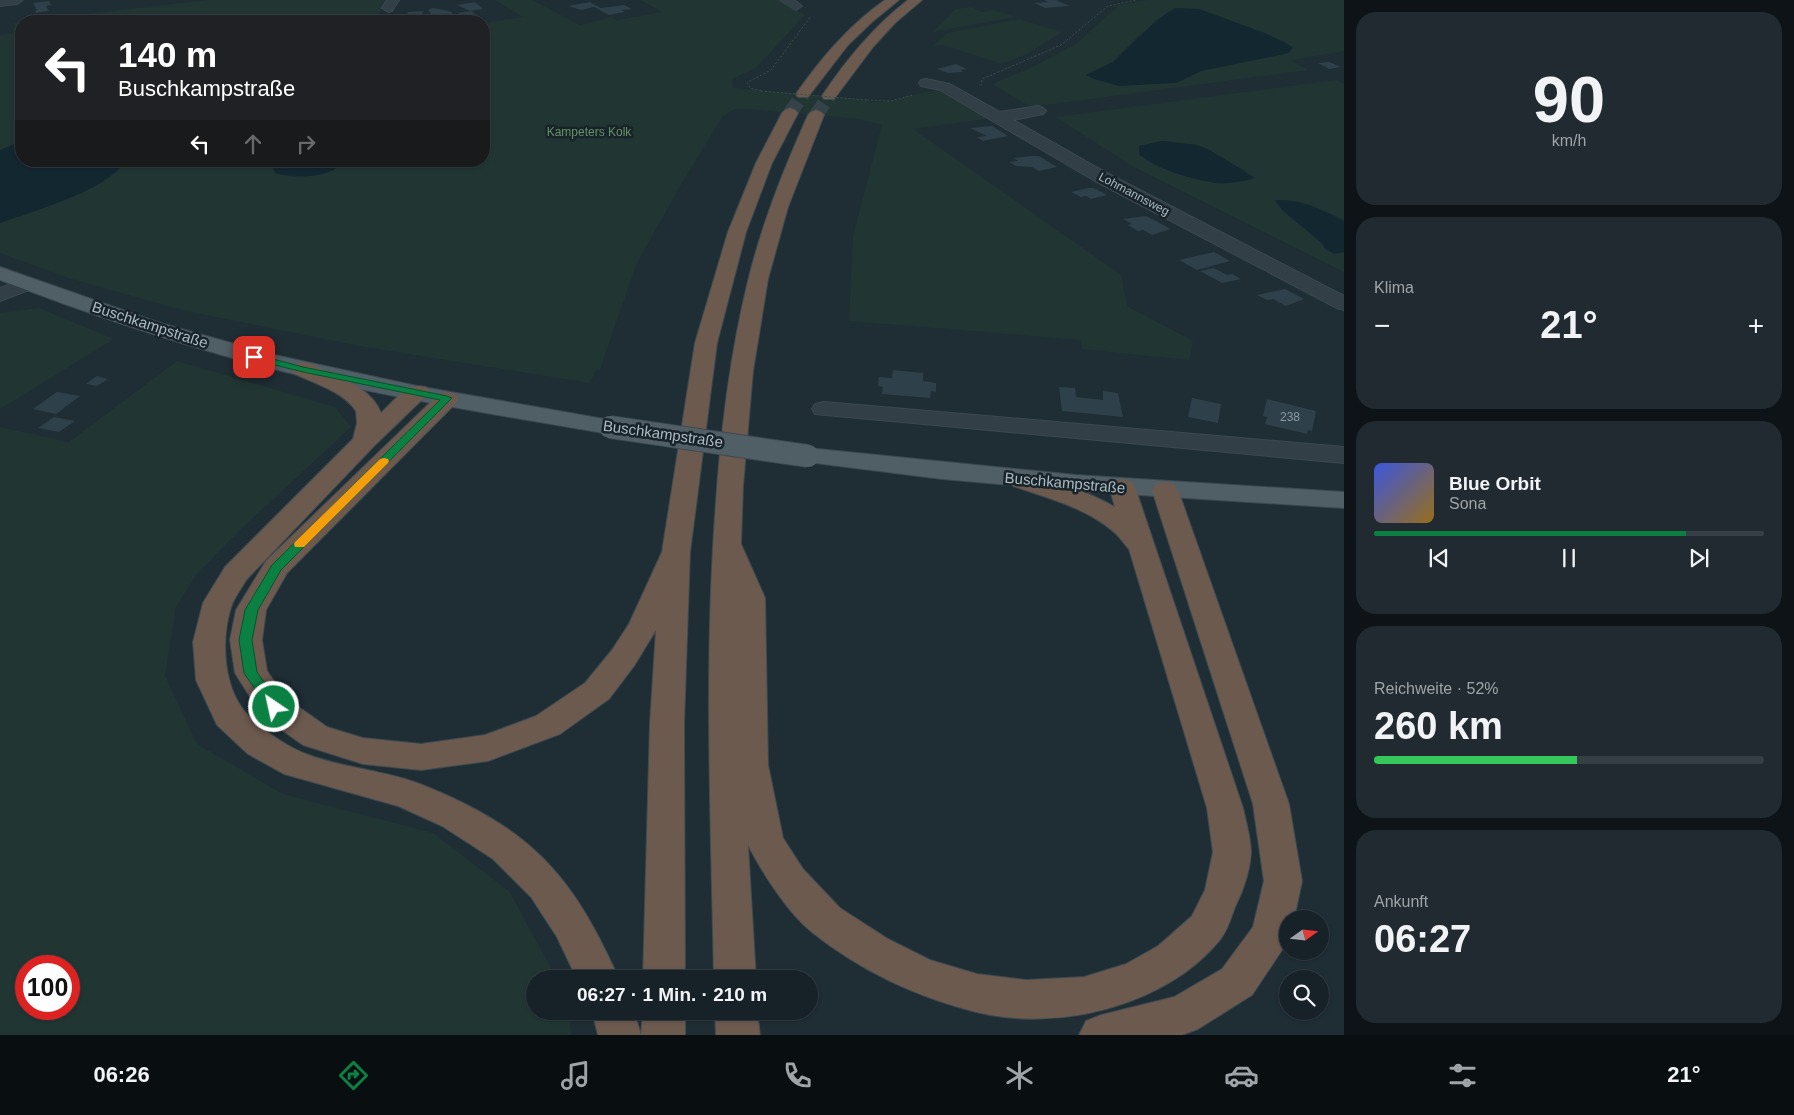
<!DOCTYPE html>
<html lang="de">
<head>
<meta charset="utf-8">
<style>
  :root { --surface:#172228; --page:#202a30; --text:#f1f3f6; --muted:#9ea4a8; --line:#363f45; --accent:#0b8043 }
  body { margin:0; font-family:Arial,sans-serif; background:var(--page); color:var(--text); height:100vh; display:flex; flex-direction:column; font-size:19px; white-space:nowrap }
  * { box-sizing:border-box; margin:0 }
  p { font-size:16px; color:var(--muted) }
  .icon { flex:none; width:28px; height:28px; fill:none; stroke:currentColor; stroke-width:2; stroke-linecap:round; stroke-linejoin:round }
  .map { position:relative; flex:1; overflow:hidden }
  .details { display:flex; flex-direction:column; gap:12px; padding:12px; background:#0d1316; width:450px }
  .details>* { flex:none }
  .hud { position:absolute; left:15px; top:15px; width:475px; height:152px; border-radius:20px; box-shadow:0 1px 4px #0004,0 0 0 1px var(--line); background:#202124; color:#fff; overflow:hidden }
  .needle { width:32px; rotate:75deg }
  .fabs { position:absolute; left:1279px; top:910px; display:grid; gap:10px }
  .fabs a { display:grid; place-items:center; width:50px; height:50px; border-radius:50%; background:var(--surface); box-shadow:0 1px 4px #0004,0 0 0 1px var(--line); font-size:25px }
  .speed { position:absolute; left:15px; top:955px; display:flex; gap:10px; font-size:25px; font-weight:700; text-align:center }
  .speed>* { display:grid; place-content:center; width:65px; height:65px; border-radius:50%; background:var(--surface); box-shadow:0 1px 4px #0004,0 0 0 1px var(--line); line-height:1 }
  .speed .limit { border:8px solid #d22; background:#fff; color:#111 }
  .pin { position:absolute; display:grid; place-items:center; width:42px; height:42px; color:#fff; margin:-21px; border-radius:10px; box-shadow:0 2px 8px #0006 }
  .me { position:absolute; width:55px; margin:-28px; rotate:326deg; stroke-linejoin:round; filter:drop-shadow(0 0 4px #0008) }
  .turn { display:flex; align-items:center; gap:18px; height:105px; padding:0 20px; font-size:22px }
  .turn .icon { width:65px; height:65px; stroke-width:2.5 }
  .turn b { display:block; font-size:35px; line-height:42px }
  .lanes { display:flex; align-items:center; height:48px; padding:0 20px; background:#0003; justify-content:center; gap:25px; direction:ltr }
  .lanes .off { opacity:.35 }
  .big { font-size:38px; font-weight:700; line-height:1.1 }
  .details .widget { flex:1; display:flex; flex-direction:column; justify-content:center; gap:8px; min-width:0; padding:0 18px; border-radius:20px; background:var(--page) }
  .details .dial { align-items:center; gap:0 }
  .dial b { font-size:65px; line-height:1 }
  .song { display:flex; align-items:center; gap:15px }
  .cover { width:60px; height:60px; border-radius:8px; background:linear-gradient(135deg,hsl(230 70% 55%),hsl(40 70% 35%)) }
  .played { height:5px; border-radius:2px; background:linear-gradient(90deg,var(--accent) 80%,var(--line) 80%) }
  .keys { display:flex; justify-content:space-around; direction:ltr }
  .heat { display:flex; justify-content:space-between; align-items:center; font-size:28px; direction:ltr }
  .charge { height:8px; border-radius:4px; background:linear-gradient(90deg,#34c759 52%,var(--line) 0) }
  .trip { position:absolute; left:526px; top:970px; width:292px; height:50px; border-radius:25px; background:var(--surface); box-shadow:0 1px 4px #0004,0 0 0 1px var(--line); font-weight:700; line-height:50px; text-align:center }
  .menu { display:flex; height:80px; justify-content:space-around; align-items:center; background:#090e10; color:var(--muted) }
  .menu .icon { width:35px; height:35px }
  .menu .on { color:var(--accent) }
  .menu b { font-size:22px; color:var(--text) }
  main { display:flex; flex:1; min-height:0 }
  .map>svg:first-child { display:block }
</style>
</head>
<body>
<main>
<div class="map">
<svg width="1344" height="1035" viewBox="0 0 1344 1035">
  <rect width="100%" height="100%" fill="#1f2d35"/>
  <!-- green -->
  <path fill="#213633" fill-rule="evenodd" d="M208,0H386L375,21H26Z
    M495,0H532L580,25L611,17L617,20L663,12L640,0H779L805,15L756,68L734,78L732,81L733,88L868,100L867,102C895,104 916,91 942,90L993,118L913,129L1121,275L1127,306L1193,341L1189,360L1082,349L1081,340L849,321L853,236L882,125L858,119L748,109H735L722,117L679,188L636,265L600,370H596L590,383L365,347L186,311L71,279L0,253V35L13,33L14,23L21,22V161H484V52L487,51L484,47V31L491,30L484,23L523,17Z
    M1147,0H1344V51L1291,60L1308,70L1031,107L992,84L1030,68L1076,44L1119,5ZM1199,9L1285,42L1288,53L1201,71L1176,83L1086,75L1113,62L1135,39L1168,12Z
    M971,7L982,12L994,10L1015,17L933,32L955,9Z
    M1019,19L1062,32L1027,54L1002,64L943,45L933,46L947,33Z
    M1336,80L1344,84V221C1324,210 1299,197 1275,201L1282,210L1334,254L1344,252V272L1132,166L1056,117ZM1162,141L1197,145L1246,171V181C1217,183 1188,180 1162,167C1154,163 1146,153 1139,146Z
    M39,308L114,339L0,409V313Z
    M177,361L335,407L351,427L240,530L196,575L176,607L165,676L197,744L283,794L433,833L509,891L557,979H535V1011H569L571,1035H0V427L69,442ZM26,966H69V1009H26Z"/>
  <!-- water -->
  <path fill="#132731" d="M1175,8L1199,9L1265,33L1293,47L1289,53L1201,71L1176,83L1119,86L1094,79L1086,75L1113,62L1157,20Z
    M21,141V161H126C106,191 34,211 0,223V150Z
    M1162,141L1197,145L1210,150L1255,178C1243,182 1228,184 1216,183C1194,180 1155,169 1139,154V146Z
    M281,161H343C333,179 292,179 275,173L273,168Z
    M1275,200C1300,199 1323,210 1344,221V252L1334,254L1325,249L1322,243L1282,210Z"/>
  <!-- building -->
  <path fill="#2e4049" d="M1044,0H1056L1070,6L1045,8L1034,3L1048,2Z
    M49,1L51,5L46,6L49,11L36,13L35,11L37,10L33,3Z
    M475,2L483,9L470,11L457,5Z
    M590,2L601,8L624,5L632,9L621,10L625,12L609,15L594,7L581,10L568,6Z
    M432,8L450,11L453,14L432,15L428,10Z
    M423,11L422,14H419L417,18L420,19L404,20L408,12Z
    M471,11L478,16L464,18L458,13Z
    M1329,62L1341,67L1329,69L1318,63Z
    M956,64L967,69L961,70L963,72L948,73L937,69Z
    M992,126L1008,136L983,141L977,137L987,136L970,128Z
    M1032,156H1039L1057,167L1039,171L1032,167L1016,166L1009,162L1018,161L1014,158Z
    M1088,188H1094L1107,195L1091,199L1086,196L1081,197L1071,192Z
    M1146,216L1158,222L1170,229L1152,235L1143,230L1138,231L1133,228L1127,225L1132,224L1123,219Z
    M1214,252L1230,261L1197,270L1179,260Z
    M1214,268L1227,275L1232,274L1241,279L1222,283L1200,271Z
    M1285,289L1304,299L1286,306L1273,299L1267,300L1257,295Z
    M893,370L923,373V381L936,383V392L931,391L930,398L882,394L883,387L878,386L879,377L892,378Z
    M97,376L108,379L97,386L86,384Z
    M1059,387L1075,388L1076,397L1103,400V391L1118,393L1123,417L1062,411Z
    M57,392L80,396L56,414L33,409Z
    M1192,398L1221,404L1218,423L1188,417Z
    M1267,399L1316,411L1312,431L1308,430L1307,434L1265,424L1267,417L1263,416Z
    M54,417L75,421L59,432L38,428Z"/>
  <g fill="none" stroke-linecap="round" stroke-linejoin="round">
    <!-- highway-tunnel -->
    <path stroke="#34424a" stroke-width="14" stroke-dasharray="14 7" stroke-linecap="butt" d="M790,113L803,94
      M816,115L829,96"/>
    <defs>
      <path id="minor" d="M0,0H23L17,4L0,6Z
        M387,0H399L392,11L388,12L382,8Z
        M780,0H794L802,6L796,10Z
        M926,79L950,84L1000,112L1038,106L1043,108L1046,111L1043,114L1013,120L1107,173L1344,296V310L1337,308L1095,181L940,90L921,86L919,83L921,80Z
        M27,278L34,280L37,284L34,288L0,301V288Z
        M824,402L1344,447V463L815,414L812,409L815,404Z"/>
      <path id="major" d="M0,267L157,322L270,354L417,386L610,420L619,422L622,427L619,432L610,434C491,414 371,395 254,364C168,341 83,312 0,280Z
        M808,448L1076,475L1344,492V508L1076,491L942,479L799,461L795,456L799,451Z"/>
      <path id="highway" d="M885,0H899L872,22L848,45L808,97H798L796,94C821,58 849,25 885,0Z
        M908,0H922L895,23L873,47L834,99H824L822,96C846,60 873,27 908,0Z
        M790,108L795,110L798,113L772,163L746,232L717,343L690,552L684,723L685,979H643L650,723L656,630L634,666L609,699L560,734L488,761L421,770L363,764L303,745L262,716L235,673L230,640L236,610L266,561L439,394L447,392L455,394L459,399L455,404L287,573L266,610L262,640L267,671L286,698L327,727L363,738L421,744L485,735L536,716L585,683L612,650L629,624L662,552L695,343L728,232L756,163L782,113L785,110Z
        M816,110L821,112L824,115L788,207L768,279L753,371L743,486L741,544L765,598L768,765L783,838L803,869L840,908L888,939L930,960L977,974L1026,980L1084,977L1126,964L1158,946L1192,916L1205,890L1213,852L1207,808L1129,549C1124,544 1120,537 1114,532C1085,507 1047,498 1013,486L1009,480L1013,474C1034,469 1096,496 1115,507L1109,487L1113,481L1122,479L1131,481L1135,487L1243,808C1246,822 1251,839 1251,853C1250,871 1243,891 1235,907C1231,918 1227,932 1219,941C1164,1007 1057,1032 976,1012C917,997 861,971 813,933C788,913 763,874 748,845L756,979H714C711,825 704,669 715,516C720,437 729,358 748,281C762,223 784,169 808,115L811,112Z
        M303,362L311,364C335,376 371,386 381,413C394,401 407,382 426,387L430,392L374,446L247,579C242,587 237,594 233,602C221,633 222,680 242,708C254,725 287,747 306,754C342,768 383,770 420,784C453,797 492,816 520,838C568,875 594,924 619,979H577L557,937L531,897L493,859L442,826L398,806L284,774L248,754L217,725L196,680L193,642L203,603L225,567L353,439L357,423L356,411C344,392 314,383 295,374L291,369L295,364Z
        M1165,482L1174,484L1178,490L1289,804L1302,881L1294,919H1288V941L1252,995L1198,1029L1182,1035H1079L1086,1021L1101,1015L1174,997L1222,969L1253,927L1264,881L1253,804L1152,490L1156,484Z
        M592,1011H634L641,1035L643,1011H685V1035H598Z
        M715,1011H757L760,1035H716Z"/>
    </defs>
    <!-- minor casing -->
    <use href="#minor" stroke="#3c484f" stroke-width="2"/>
    <!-- major casing -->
    <use href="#major" stroke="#3c484f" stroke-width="2"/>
    <!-- highway casing -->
    <use href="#highway" stroke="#3d4a50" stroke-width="2"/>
    <!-- path -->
    <path stroke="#394f4b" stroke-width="1" stroke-dasharray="2 2" stroke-linecap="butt" d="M981,86L982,79L1061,45L1108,6L1137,0
      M761,91L750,88L747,84L748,82L771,70L811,16
      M867,100L891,101L913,95"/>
    <!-- minor -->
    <use href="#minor" fill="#323f46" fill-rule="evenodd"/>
    <!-- major -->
    <use href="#major" fill="#505e66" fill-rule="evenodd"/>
    <!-- highway -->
    <use href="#highway" fill="#6c5a4f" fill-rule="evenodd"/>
    <defs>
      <path id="major-bridge" d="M610,427L808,456"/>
    </defs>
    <!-- major-bridge casing -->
    <use href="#major-bridge" stroke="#3c484f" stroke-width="24" stroke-linecap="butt"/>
    <!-- path-bridge -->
    <path stroke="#394f4b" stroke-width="1" stroke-dasharray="2 2" stroke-linecap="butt" d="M761,91L867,100"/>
    <!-- major-bridge -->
    <use href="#major-bridge" stroke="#505e66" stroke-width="22"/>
  </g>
  <!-- route -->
  <path fill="#0b8043" stroke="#07532c" d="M254,354L303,367L447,396L452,398L281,570L258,610L252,640L257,672L281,707L279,710H269L244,673L239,640L245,610L272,565L440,400L303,372L251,359L249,357Z"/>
  <!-- slow -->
  <path fill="#f59e0b" d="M384,458L388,459L389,461L388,463L304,547H295L294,544L295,542L380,459Z"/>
  <g text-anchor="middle" stroke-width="5" stroke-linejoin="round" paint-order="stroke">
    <!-- far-park labels -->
    <g font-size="12" fill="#659265" stroke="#18242a">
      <text x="589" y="136">Kampeters Kolk</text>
    </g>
    <!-- far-street labels -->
    <g font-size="12" fill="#acbac3" stroke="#18242a">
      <text transform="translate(1134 194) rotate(28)" y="4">Lohmannsweg</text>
    </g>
    <!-- number labels -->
    <g font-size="12" fill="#8b9aa3">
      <text x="1290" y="421">238</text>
    </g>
    <!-- street labels -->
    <g font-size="15" fill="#acbac3" stroke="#18242a">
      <text transform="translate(150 325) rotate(18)" y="5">Buschkampstraße</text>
      <text transform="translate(663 434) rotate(8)" y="5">Buschkampstraße</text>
      <text transform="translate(1065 483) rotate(5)" y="5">Buschkampstraße</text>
    </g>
  </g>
</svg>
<div class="fabs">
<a><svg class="needle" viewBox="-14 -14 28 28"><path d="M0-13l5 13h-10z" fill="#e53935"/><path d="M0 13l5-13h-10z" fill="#9ea4a8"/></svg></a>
<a><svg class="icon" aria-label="search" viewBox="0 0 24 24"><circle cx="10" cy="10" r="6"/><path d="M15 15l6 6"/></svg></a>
</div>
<div class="speed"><div class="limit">100</div></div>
<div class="pin" style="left:254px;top:357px;background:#d93025"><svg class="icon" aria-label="arrive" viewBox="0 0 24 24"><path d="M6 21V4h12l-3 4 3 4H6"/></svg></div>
<svg class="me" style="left:274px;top:707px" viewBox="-20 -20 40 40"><circle r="17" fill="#0b8043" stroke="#fff" stroke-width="3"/><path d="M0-11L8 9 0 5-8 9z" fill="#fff"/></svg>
<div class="trip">06:27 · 1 Min. · 210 m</div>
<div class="hud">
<div class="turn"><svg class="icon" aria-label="left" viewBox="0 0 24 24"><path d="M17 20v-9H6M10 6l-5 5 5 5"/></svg><div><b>140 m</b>Buschkampstraße</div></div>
<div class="lanes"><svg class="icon" aria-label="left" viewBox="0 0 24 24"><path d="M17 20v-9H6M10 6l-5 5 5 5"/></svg><svg class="icon off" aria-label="ahead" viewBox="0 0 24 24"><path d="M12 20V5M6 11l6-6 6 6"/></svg><svg class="icon off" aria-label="right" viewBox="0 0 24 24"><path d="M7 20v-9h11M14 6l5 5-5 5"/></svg></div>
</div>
</div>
<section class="details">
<div class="widget dial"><b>90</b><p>km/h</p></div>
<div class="widget"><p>Klima</p>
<div class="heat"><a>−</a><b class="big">21°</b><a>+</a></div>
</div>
<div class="widget">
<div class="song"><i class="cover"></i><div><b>Blue Orbit</b><p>Sona</p></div></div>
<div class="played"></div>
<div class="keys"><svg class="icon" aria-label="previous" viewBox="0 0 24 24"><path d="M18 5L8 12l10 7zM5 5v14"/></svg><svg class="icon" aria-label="pause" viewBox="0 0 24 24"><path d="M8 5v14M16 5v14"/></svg><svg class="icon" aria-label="next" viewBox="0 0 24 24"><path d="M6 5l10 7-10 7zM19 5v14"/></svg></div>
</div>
<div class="widget"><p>Reichweite · 52%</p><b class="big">260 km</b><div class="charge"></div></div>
<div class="widget"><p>Ankunft</p><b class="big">06:27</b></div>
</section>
</main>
<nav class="menu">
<b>06:26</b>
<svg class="icon on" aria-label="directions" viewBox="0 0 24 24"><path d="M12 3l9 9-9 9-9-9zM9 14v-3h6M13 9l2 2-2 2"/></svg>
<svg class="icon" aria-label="music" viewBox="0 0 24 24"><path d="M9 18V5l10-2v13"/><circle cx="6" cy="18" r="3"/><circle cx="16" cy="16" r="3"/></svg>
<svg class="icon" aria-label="phone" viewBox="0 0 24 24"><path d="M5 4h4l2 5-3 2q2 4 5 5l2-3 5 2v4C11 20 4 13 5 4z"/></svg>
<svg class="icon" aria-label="climate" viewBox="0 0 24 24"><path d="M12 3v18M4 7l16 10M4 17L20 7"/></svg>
<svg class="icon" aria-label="car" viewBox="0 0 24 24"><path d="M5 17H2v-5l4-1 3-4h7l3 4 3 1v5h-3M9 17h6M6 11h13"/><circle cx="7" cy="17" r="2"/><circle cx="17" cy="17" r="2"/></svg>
<svg class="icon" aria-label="filters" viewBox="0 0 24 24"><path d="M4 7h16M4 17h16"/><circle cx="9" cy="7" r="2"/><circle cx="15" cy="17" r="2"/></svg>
<b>21°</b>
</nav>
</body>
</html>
